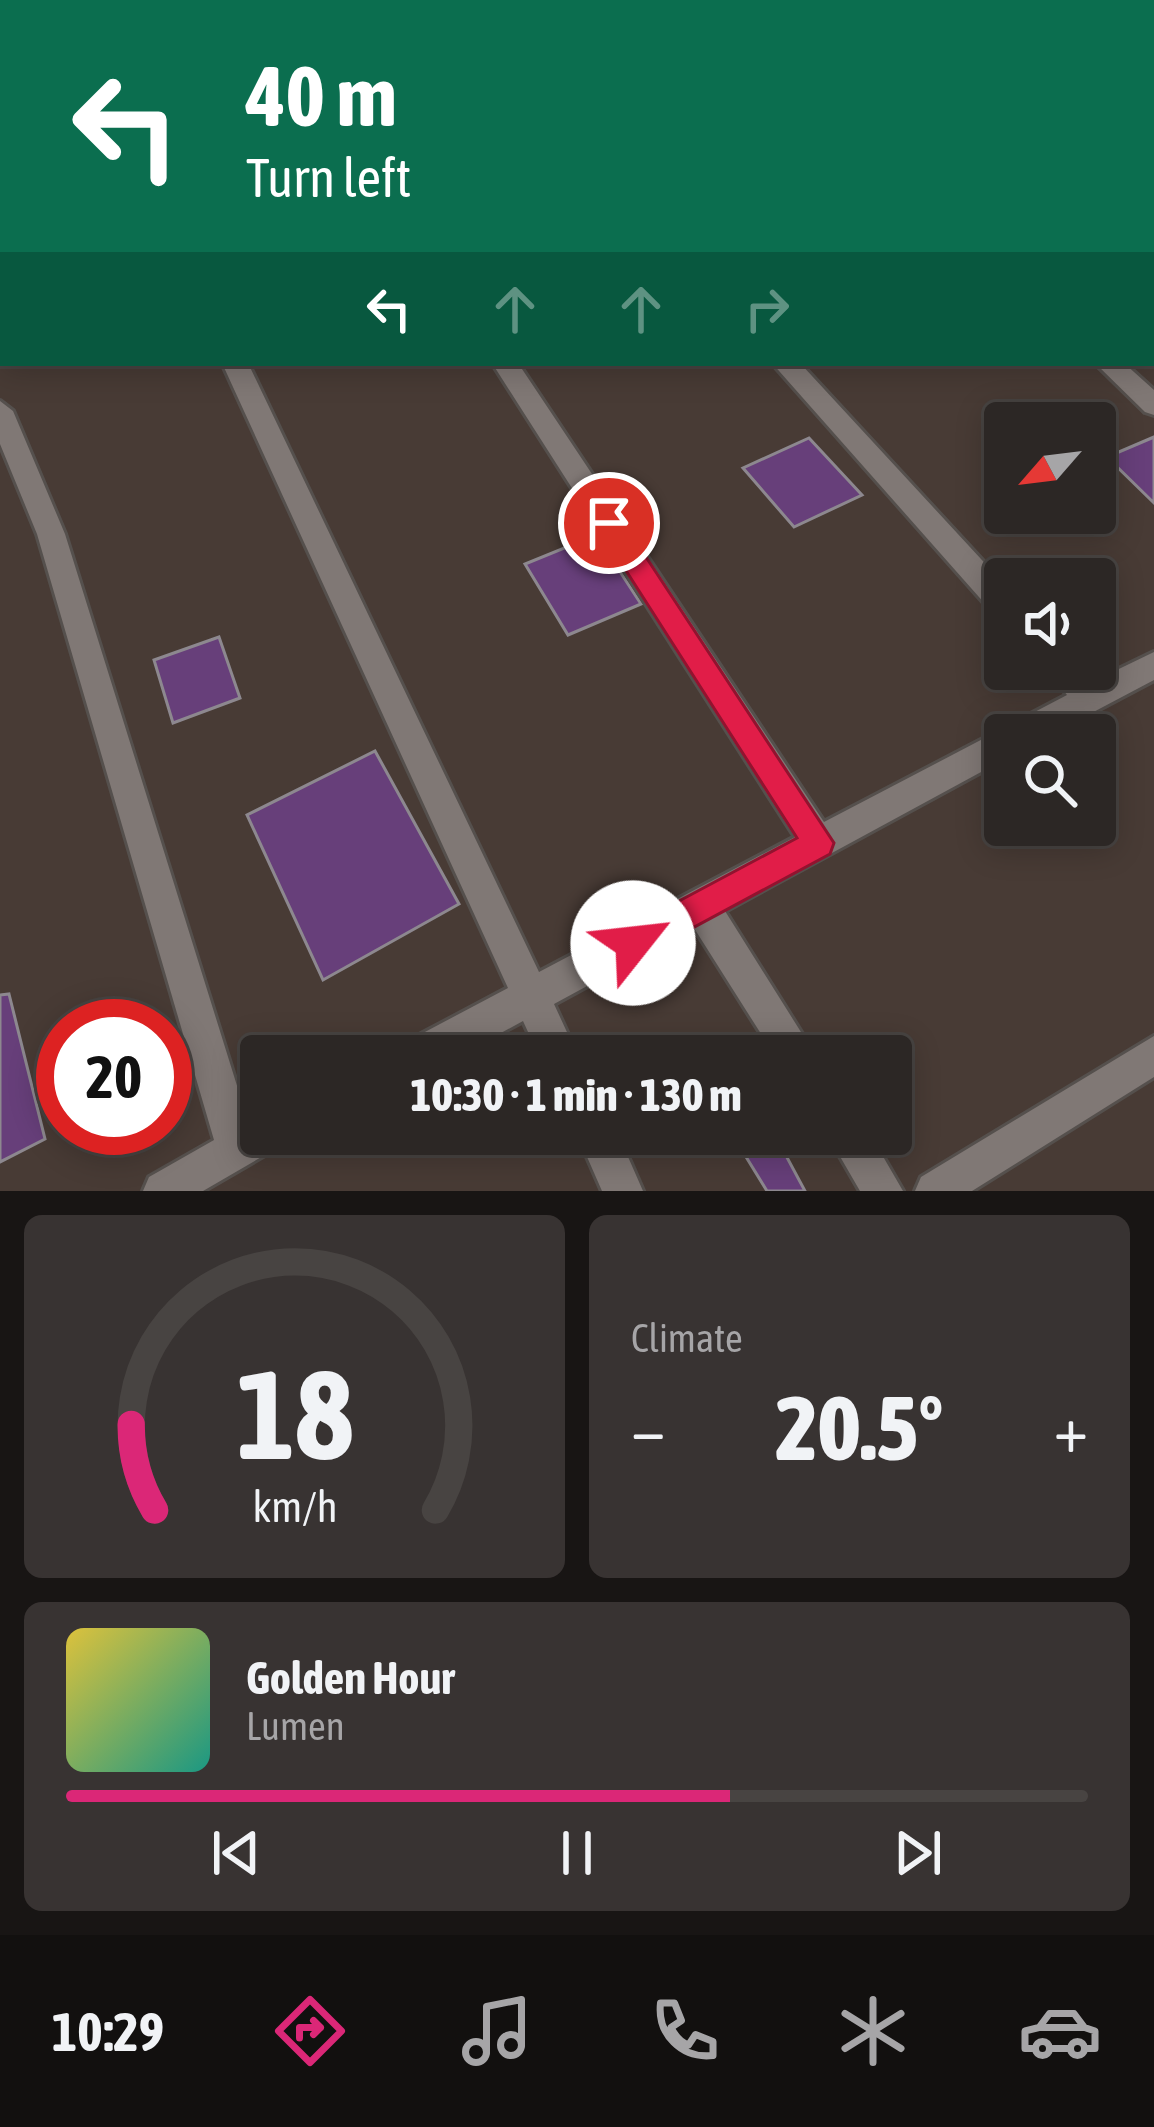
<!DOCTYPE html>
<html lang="en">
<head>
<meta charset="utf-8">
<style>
  :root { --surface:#2c2725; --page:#383332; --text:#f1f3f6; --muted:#a6a5a7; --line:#484442; --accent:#db2777 }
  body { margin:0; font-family:"Asap Condensed",sans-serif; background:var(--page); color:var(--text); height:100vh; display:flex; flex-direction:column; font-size:45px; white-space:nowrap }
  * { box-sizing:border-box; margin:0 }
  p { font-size:39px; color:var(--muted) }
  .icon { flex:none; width:66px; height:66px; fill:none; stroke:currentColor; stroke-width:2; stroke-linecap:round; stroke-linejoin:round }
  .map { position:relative; height:1191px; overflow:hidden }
  .details { display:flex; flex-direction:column; gap:24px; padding:24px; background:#181514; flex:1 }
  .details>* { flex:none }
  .top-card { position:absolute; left:0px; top:0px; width:1155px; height:366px; box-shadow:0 6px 30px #0003,0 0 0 3px var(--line); background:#0b6e4f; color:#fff; overflow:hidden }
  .needle { width:78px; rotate:242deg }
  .tools { position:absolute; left:984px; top:402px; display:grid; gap:24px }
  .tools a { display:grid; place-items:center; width:132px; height:132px; border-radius:12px; background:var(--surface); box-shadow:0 6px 30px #0003,0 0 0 3px var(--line); font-size:60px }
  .speed { position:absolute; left:36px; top:999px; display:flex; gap:24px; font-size:60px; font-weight:700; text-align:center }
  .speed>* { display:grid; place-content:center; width:156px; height:156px; border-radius:50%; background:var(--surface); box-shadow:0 6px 30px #0003,0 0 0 3px var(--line); line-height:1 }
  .speed .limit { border:18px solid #d22; background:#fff; color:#111 }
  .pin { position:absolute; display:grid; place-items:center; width:102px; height:102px; color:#fff; margin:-51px; border:6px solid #fff; border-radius:50%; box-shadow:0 3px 12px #0007 }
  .me { position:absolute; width:132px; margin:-66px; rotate:61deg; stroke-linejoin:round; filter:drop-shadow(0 0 9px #0008) }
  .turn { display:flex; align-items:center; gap:42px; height:252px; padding:0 48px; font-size:54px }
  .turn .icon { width:156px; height:156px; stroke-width:2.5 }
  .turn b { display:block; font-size:84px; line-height:102px }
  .lanes { display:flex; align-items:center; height:114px; padding:0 48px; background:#0003; justify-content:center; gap:60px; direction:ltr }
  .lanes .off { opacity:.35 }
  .big { font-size:90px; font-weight:800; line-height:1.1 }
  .details .card { flex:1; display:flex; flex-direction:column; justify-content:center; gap:18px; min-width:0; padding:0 42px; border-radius:18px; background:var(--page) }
  .details .dial { align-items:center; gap:0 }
  .dial svg { height:312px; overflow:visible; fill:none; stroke:var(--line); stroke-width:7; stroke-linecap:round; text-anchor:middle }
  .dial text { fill:var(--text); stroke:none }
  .song { display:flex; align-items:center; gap:36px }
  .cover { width:144px; height:144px; border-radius:18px; background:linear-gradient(135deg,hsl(50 70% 55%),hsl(170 70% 35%)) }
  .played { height:12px; border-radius:6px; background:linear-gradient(90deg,var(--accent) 65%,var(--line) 65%) }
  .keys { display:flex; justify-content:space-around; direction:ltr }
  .heat { display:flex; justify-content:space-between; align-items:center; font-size:66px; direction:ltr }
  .details .tiles { flex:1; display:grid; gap:24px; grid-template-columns:1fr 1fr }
  .card:last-child { grid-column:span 2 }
  .trip { position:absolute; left:240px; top:1035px; width:672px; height:120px; border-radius:12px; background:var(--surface); box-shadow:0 6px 30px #0003,0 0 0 3px var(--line); font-weight:800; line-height:120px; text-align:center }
  .tabs { display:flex; height:192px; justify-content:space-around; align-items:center; background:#12100f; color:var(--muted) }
  .tabs .icon { width:84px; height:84px }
  .tabs .current { color:var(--accent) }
  .tabs b { font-size:54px; color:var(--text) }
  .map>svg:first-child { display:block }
</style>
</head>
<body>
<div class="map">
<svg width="1154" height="1191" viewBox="0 0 1154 1191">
  <rect width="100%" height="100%" fill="#3b3431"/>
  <!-- built -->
  <path fill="#483b35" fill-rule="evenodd" d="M0,0H1154V1191H0ZM3,3H1152V363H3ZM1005,423H1095V513H1005ZM1005,579H1095V669H1005ZM1005,735H1095V825H1005ZM63,1026H165V1128H63ZM261,1056H891V1134H261Z"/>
  <!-- building -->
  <path fill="#673f7a" stroke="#8d888f" stroke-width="3" d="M1154,437V503L1107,457Z
    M809,438L862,495L794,527L743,468Z
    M596,535L641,604L568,635L525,564Z
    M219,637L240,698L173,723L154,660Z
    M375,751L459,904L323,980L247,815Z
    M9,994L45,1139L0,1162V995Z
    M732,1134H806L783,1150L805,1191H767Z"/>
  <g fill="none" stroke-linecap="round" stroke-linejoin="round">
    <defs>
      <path id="minor" d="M154,0H174L176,3H156Z
        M556,0H585L554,3Z
        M692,0H714L716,3H695Z
        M862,0H883L885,3H865Z
        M959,0H985L957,3Z
        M1085,0H1112L1083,3Z
        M1152,52H1154V66H1152Z
        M0,152H3V166H0Z
        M1152,194H1154V209H1152Z
        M3,327V345L0,346V328Z
        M222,363H248L539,972L795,837L492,363H518L824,822L1067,695L1047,669H1083L1094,681L1154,652V680L1050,735H1005V759L725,911L816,1056H775L694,928L554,1004L578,1056H539L523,1021L459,1056H401L406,1042L508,988Z
        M772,363H800L1005,585V617L994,614Z
        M1095,363H1124L1154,390V415L1145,412Z
        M0,401L13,411L65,534L248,1121L261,1115V1134H283L277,1148L203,1191H143L149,1177L214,1140L37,534L0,444Z
        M1154,1036V1077L972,1191H915L921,1177Z
        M577,1134H618L643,1191H602Z
        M827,1134H870L903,1191H860Z"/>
    </defs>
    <!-- minor casing -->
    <use href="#minor" stroke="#55504d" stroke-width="6"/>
    <!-- minor -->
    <use href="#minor" fill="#807875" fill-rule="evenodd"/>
  </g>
  <!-- route -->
  <path fill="#e11d48" stroke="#92132f" stroke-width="3" d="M609,513L619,516L834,843L830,854L633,960L621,955L616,943L621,932L797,838L600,530L596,523Z"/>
</svg>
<div class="tools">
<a><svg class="needle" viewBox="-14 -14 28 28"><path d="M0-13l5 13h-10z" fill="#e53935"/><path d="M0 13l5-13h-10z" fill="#a6a5a7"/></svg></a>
<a><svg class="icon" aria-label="sound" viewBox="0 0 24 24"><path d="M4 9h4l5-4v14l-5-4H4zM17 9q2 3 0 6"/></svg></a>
<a><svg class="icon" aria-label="search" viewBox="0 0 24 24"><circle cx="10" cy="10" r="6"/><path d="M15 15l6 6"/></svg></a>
</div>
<div class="speed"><div class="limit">20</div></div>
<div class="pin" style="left:609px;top:523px;background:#d93025"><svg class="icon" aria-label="arrive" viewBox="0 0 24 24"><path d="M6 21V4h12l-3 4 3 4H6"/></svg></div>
<svg class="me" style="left:633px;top:943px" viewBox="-20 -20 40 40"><circle r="19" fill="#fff"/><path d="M0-13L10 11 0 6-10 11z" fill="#e11d48"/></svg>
<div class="trip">10:30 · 1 min · 130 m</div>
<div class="top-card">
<div class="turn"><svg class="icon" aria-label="left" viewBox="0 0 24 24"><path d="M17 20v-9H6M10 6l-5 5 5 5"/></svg><div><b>40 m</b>Turn left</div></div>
<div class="lanes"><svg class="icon" aria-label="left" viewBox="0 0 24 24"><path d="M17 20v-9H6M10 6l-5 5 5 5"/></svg><svg class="icon off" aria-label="ahead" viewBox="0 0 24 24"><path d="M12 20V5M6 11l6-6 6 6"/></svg><svg class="icon off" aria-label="ahead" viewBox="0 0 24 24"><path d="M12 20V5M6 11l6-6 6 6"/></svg><svg class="icon off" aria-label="right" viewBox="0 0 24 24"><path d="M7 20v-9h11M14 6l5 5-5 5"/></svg></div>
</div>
</div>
<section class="details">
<div class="tiles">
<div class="card dial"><svg viewBox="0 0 100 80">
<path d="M14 69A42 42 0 1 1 86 69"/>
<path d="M14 69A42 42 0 0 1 8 47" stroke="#db2777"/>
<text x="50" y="56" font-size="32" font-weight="700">18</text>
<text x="50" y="72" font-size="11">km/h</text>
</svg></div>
<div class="card"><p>Climate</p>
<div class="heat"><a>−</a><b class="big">20.5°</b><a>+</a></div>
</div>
<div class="card">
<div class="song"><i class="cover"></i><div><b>Golden Hour</b><p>Lumen</p></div></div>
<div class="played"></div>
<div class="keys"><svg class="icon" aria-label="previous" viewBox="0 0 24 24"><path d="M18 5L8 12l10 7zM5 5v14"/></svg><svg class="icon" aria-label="pause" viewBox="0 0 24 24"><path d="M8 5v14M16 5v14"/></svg><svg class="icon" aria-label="next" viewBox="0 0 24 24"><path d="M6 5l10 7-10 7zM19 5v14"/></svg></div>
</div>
</div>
</section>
<nav class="tabs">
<b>10:29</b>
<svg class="icon current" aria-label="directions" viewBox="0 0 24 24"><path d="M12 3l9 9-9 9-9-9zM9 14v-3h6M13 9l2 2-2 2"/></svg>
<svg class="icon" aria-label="music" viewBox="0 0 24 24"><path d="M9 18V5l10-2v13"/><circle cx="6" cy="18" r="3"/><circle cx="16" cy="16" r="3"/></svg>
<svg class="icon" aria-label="phone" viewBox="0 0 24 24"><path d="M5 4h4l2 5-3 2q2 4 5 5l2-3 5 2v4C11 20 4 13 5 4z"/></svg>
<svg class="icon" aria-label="climate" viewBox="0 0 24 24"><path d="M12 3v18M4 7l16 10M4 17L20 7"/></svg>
<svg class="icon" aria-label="car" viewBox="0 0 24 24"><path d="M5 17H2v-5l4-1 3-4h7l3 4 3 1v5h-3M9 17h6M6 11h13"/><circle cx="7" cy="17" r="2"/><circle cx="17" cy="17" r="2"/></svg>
</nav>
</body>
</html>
